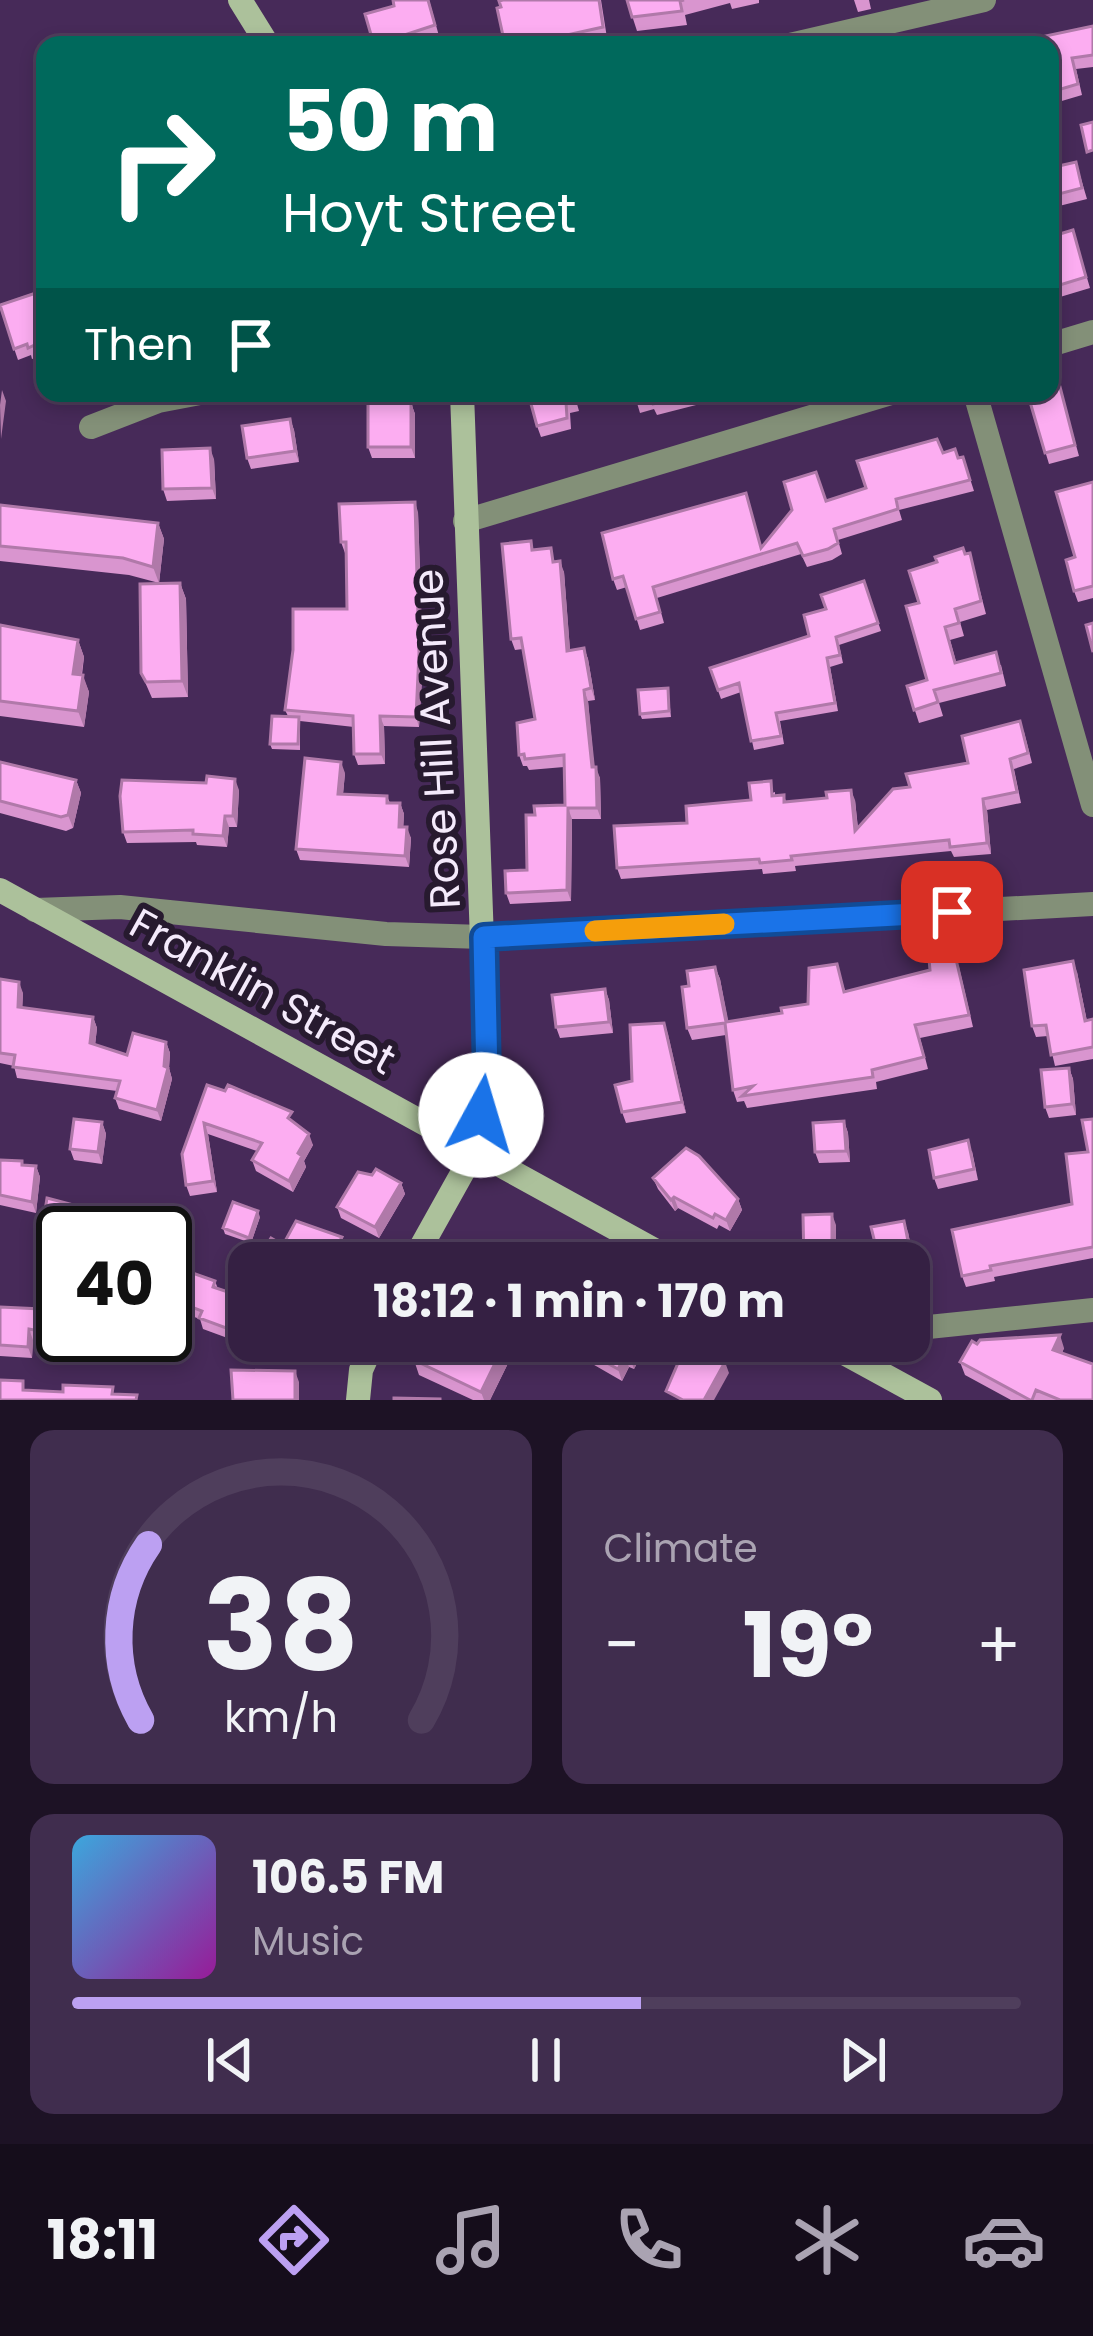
<!DOCTYPE html>
<html lang="en">
<head>
<meta charset="utf-8">
<style>
  :root { --surface:#352043; --page:#402d4e; --text:#f1f3f6; --muted:#aaa3b2; --line:#4f3e5c; --accent:#bca0f2 }
  body { margin:0; font-family:Poppins,sans-serif; background:var(--page); color:var(--text); height:100vh; display:flex; flex-direction:column; font-size:45px; white-space:nowrap }
  * { box-sizing:border-box; margin:0 }
  p { font-size:39px; color:var(--muted) }
  .icon { flex:none; width:66px; height:66px; fill:none; stroke:currentColor; stroke-width:2; stroke-linecap:round; stroke-linejoin:round }
  .map { position:relative; height:1400px; overflow:hidden }
  .sheet { display:flex; flex-direction:column; gap:30px; padding:30px; background:#1d1225; flex:1 }
  .sheet>* { flex:none }
  .banner { position:absolute; left:36px; top:36px; width:1023px; height:366px; border-radius:24px; box-shadow:0 6px 18px #0003,0 0 0 3px var(--line); background:#00695c; color:#fff; overflow:hidden }
  .speed { position:absolute; left:36px; top:1206px; display:flex; gap:24px; font-size:60px; font-weight:700; text-align:center }
  .speed>* { display:grid; place-content:center; width:156px; height:156px; border-radius:50%; background:var(--surface); box-shadow:0 6px 18px #0003,0 0 0 3px var(--line); line-height:1 }
  .speed .limit { border:6px solid #111; border-radius:18px; background:#fff; color:#111 }
  .pin { position:absolute; display:grid; place-items:center; width:102px; height:102px; color:#fff; margin:-51px; border-radius:24px; box-shadow:0 6px 18px #0006 }
  .me { position:absolute; width:132px; margin:-66px; rotate:6deg; stroke-linejoin:round; filter:drop-shadow(0 0 9px #0008) }
  .turn { display:flex; align-items:center; gap:42px; height:252px; padding:0 48px; font-size:54px }
  .turn .icon { width:156px; height:156px; stroke-width:2.5 }
  .turn b { display:block; font-size:84px; line-height:102px }
  .then { display:flex; align-items:center; height:114px; padding:0 48px; background:#0003; gap:24px; font-size:45px }
  .big { font-size:90px; font-weight:700; line-height:1.1 }
  .sheet .tile { flex:1; display:flex; flex-direction:column; justify-content:center; gap:18px; min-width:0; padding:0 42px; border-radius:24px; background:var(--page) }
  .sheet .dial { align-items:center; gap:0 }
  .dial svg { height:312px; overflow:visible; fill:none; stroke:var(--line); stroke-width:7; stroke-linecap:round; text-anchor:middle }
  .dial text { fill:var(--text); stroke:none }
  .song { display:flex; align-items:center; gap:36px }
  .cover { width:144px; height:144px; border-radius:18px; background:linear-gradient(135deg,hsl(200 70% 55%),hsl(300 70% 35%)) }
  .played { height:12px; border-radius:6px; background:linear-gradient(90deg,var(--accent) 60%,var(--line) 60%) }
  .keys { display:flex; justify-content:space-around; direction:ltr }
  .heat { display:flex; justify-content:space-between; align-items:center; font-size:66px; direction:ltr }
  .sheet .tiles { flex:1; display:grid; gap:30px; grid-template-columns:1fr 1fr }
  .tile:last-child { grid-column:span 2 }
  .trip { position:absolute; left:228px; top:1242px; width:702px; height:120px; border-radius:24px; background:var(--surface); box-shadow:0 6px 18px #0003,0 0 0 3px var(--line); font-weight:700; line-height:120px; text-align:center }
  .dock { display:flex; height:192px; justify-content:space-around; align-items:center; background:#150d1b; color:var(--muted) }
  .dock .icon { width:84px; height:84px }
  .dock .current { color:var(--accent) }
  .dock b { font-size:54px; color:var(--text) }
  .map>svg:first-child { display:block }
</style>
</head>
<body>
<div class="map">
<svg width="1093" height="1400" viewBox="0 0 1093 1400">
  <rect width="100%" height="100%" fill="#472a59"/>
  <g fill="none" stroke-linecap="round" stroke-linejoin="round">
    <!-- street -->
    <path stroke="#839078" stroke-width="24" d="M790,45L984,0
      M1050,345L1093,332
      M975,393L1093,805
      M91,427L158,401L200,393
      M465,521L891,393
      M35,910L120,907L386,934L483,937L1093,904
      M909,1329L1093,1310"/>
    <!-- secondary -->
    <path stroke="#acc19b" stroke-width="24" d="M240,0L268,45
      M0,890L678,1263
      M412,1263L474,1152L487,1077L462,393
      M822,1341L930,1400
      M358,1400L361,1370L374,1341"/>
  </g>
  <!-- wall -->
  <path fill="#d995cf" d="M429,0L439,36L411,45H374Z
    M503,0H601L607,38L575,45H505L501,7Z
    M627,0H759V3L732,9L730,3L685,15L687,25L637,31Z
    M854,0H869L871,9L858,12Z
    M1093,26V67L1076,69L1082,95L1055,103L1053,96L1050,97V45Z
    M1076,162L1087,199L1059,206L1055,195Z
    M1073,230L1090,288L1050,300V254L1057,252Z
    M0,307L45,320V355L32,359L31,355L18,360Z
    M1060,387L1079,456L1049,464L1028,395Z
    M574,393L579,411L570,413L571,429L541,437L537,426Z
    M634,393H743L657,415L654,409L640,413Z
    M411,403L415,414V458H372L368,447Z
    M290,419L294,430L299,462L251,469L247,458Z
    M943,453L958,458L963,457L974,491L899,510L902,520L838,540L842,554L832,560L807,567L801,554L657,598L664,623L640,630L627,587L617,590L613,579L762,547L826,501L866,488Z
    M214,459L216,499L167,501L163,489Z
    M1093,482V598L1078,602L1074,591L1075,557Z
    M0,505L158,523L164,539L159,583H180L186,599L188,697L152,698L141,673L159,583L129,575L0,561Z
    M418,512L423,663L419,727L384,726L385,764L358,765L354,754V727L300,721V750L272,749L270,744L288,716L285,710L347,609L346,553H345L341,542Z
    M534,550L556,562L564,572L570,651L584,648L588,659L595,700L588,701L594,767L600,778L601,819H572L571,901L510,904L506,893L527,870L535,815L565,805L564,767L529,770L527,766H523L519,755L535,719L523,649L515,650L511,639Z
    M970,553L986,614L960,622L964,636L950,640L956,662L1001,665L1006,686L939,703L943,716L919,723L907,686L927,680L965,554Z
    M864,581L881,631L839,645L843,663L830,667L838,711L780,721L784,744L754,750L741,692L721,699L710,668L809,636L826,609Z
    M0,625L78,640L84,657L82,675L89,692L84,727L0,716Z
    M668,688L671,717L642,719L640,714Z
    M1024,732L1032,763L1014,769L1021,803L987,810L991,854L954,857L951,851L795,866L796,871L763,874L762,869L621,879L617,868L687,823L775,792V796L784,795L786,802L855,800L858,828L910,787L968,763Z
    M0,762L76,780L81,793L73,828L66,831L0,813Z
    M345,773L343,794L387,796L390,803H400L404,814L403,827L411,838L409,867L300,860L296,849Z
    M239,790L237,827H229L227,847L197,845L196,842L127,843L123,832Z
    M837,964L845,991L959,967L973,1027L920,1038L928,1069L876,1082L877,1089L747,1108L744,1101L737,1102L733,1090L726,1035L692,1040L687,1028L689,986L715,967L720,979L728,1022L782,1013L808,1004Z
    M1077,972L1087,1021L1093,1019V1059L1055,1066L1048,1036L1036,1037L1032,1026Z
    M0,979L23,993L22,1008L93,1017L97,1028L95,1045L127,1055L166,1042L170,1053L169,1068L172,1079L161,1121L119,1109L115,1098L117,1091L17,1078L14,1066L0,1063Z
    M605,989L609,1000L613,1033L560,1038L556,1027Z
    M664,1023L686,1113L626,1123L622,1112L632,1081Z
    M1069,1068L1073,1079L1076,1115L1049,1118L1045,1107Z
    M225,1091L295,1124L313,1145L304,1161L306,1167L293,1192L256,1171L252,1160L257,1151L208,1134L217,1192L190,1196L186,1185L182,1154Z
    M1093,1119V1258L994,1277L995,1281L966,1287L962,1276L1072,1204L1088,1152Z
    M844,1121L848,1133L850,1162L819,1163L815,1152Z
    M102,1122L106,1134L102,1164L74,1160L70,1149Z
    M972,1151L978,1180L938,1189L934,1178Z
    M0,1160L36,1166L40,1177L36,1213L0,1205Z
    M653,1178L738,1199L742,1210L730,1231L719,1225L717,1229L678,1208L675,1211L658,1189Z
    M401,1183L405,1194L379,1238L341,1218L337,1207Z
    M47,1198L70,1204L76,1220L74,1226L111,1233H63V1289L42,1285L36,1269Z
    M260,1217L251,1243L225,1234L223,1228Z
    M908,1232L919,1287L909,1288V1263Z
    M215,1281L218,1289L249,1299V1322L241,1343L203,1329L200,1319L180,1312L176,1301Z
    M0,1307L45,1320L44,1342L33,1340L32,1358L0,1356Z
    M423,1341H524L521,1347L517,1345L490,1400H473L419,1375L414,1360Z
    M591,1341H649L634,1369L629,1367L622,1381L589,1362L585,1351Z
    M977,1344L1064,1348L1062,1353L1093,1400H1011L965,1375L960,1362Z"/>
  <!-- shaded-wall -->
  <path fill="#b079a9" d="M2,390L6,401L1,439L0,405Z
    M411,403L415,414V458L411,447Z
    M290,419L294,430L299,462L295,451Z
    M210,448L214,459L216,499L212,488Z
    M415,502L418,512L423,663L419,727L416,717Z
    M158,523L164,539L159,583L153,567Z
    M560,561L564,572L571,662L567,651Z
    M180,583L186,599L188,697L182,681Z
    M78,640L84,657L79,690L73,674Z
    M584,648L588,659L595,700L591,688Z
    M83,675L89,692L84,727L78,711Z
    M584,690L588,701L596,778L592,767Z
    M380,716L384,726L385,764L381,754Z
    M341,762L345,773L342,805L338,794Z
    M596,767L600,778L601,819L597,808Z
    M235,779L239,790L237,827L233,816Z
    M76,780L81,793L73,828L68,815Z
    M851,790L855,800L859,841L855,831Z
    M983,799L987,810L991,854L987,843Z
    M400,803L404,814L403,838L399,827Z
    M568,808L572,819L571,901L567,890Z
    M225,816L229,827L227,847L223,836Z
    M407,827L411,838L409,867L405,856Z
    M1073,961L1077,972L1089,1032L1085,1021Z
    M715,967L720,979L731,1034L726,1022Z
    M19,982L23,993L22,1018L18,1007Z
    M605,989L609,1000L613,1033L609,1022Z
    M93,1017L97,1028L94,1054L90,1043Z
    M664,1023L668,1034L686,1113L682,1102Z
    M166,1042L170,1053L169,1068L172,1079L161,1121L157,1110Z
    M1069,1068L1073,1079L1076,1115L1072,1104Z
    M844,1121L848,1133L850,1162L846,1151Z
    M102,1122L106,1134L102,1164L98,1152Z
    M204,1123L208,1134L217,1192L213,1181Z
    M309,1134L313,1145L304,1161L306,1167L293,1192L289,1181L298,1153Z
    M36,1166L40,1177L36,1213L32,1202Z
    M401,1183L405,1194L379,1238L375,1227Z
    M674,1197L678,1208L675,1211L671,1200Z
    M738,1199L742,1210L730,1231L726,1220Z
    M70,1204L76,1220L72,1233L65,1224Z
    M258,1211L260,1217L251,1243L249,1238Z
    M832,1214L836,1225V1263H832Z
    M904,1221L908,1232L919,1287L915,1276Z
    M342,1237L345,1247L337,1263H328Z
    M249,1299V1322L241,1343L237,1332Z
    M41,1309L45,1320L44,1342L40,1331Z
    M29,1329L33,1340L32,1358L28,1347Z
    M1060,1335L1064,1348L1058,1363L1053,1350Z
    M506,1341H515L517,1345L490,1400H484L481,1392Z
    M639,1341H649L634,1369L630,1358Z
    M625,1356L629,1367L622,1381L618,1369Z
    M725,1362L729,1373L714,1400H704Z
    M295,1371L299,1382V1400H295Z"/>
  <!-- building -->
  <path fill="#fcadf1" stroke="#b079a9" stroke-width="3" d="M393,0H428L435,25L374,45L365,14L394,6Z
    M503,0H599L603,27L522,45H505L497,8L501,7L499,1Z
    M627,0H684L680,1L682,11L632,17Z
    M1093,26V55L1072,58L1078,84L1051,92L1050,45H1003Z
    M1093,122V150L1087,152L1081,125Z
    M1076,162L1082,188L1055,195L1050,168Z
    M1073,230L1086,277L1050,288V254L1057,252L1053,236Z
    M36,293L45,321V340L28,348L27,344L14,349L0,305Z
    M1060,387L1075,445L1045,453L1028,395L1050,393V389Z
    M528,393H573L575,400L566,402L567,418L537,426Z
    M634,393H697L653,404L651,398L636,401Z
    M368,403H411V447H368Z
    M290,419L295,451L247,458L242,426Z
    M937,439L943,453L955,449L958,458L963,457L970,480L896,499L898,509L834,529L838,543L828,549L803,556L797,543L653,587L660,612L636,619L623,576L613,579L602,533L746,493L761,548L792,510L784,482L816,472L826,501L866,488L857,461Z
    M210,448L212,488L163,489L162,450Z
    M1093,482V586L1074,591L1066,560L1075,557L1056,492Z
    M415,502L419,653L416,717L380,716L381,754H354L353,716L285,710L293,650V609H347L346,542H341L339,504Z
    M0,505L158,523L153,567L123,558L0,546Z
    M531,541L532,550L551,548L553,562L560,561L567,651L584,648L591,688L584,690L592,767H596L597,808H568L567,890L506,893L505,871L527,870L526,815H535L534,806L565,805L564,755L525,759L524,754L519,755L517,723L535,719L521,638L511,639L502,544Z
    M963,548L965,554L970,553L981,601L955,609L959,623L945,627L955,663L996,652L1001,673L934,690L938,702L914,710L907,686L927,680L906,606L919,603L909,571L937,562L935,557Z
    M864,581L878,623L836,637L840,655L827,658L835,703L776,713L781,736L751,741L739,683L718,690L710,668L809,636L804,615L826,609L821,595Z
    M180,583L182,681L146,682L141,673L140,584Z
    M1093,623V652L1086,625Z
    M0,625L78,640L73,674L83,675L78,711L0,701Z
    M668,688L669,711L640,714L638,690Z
    M272,716L299,717L298,744H270Z
    M1020,721L1028,753L1010,759L1017,792L983,799L987,843L950,847L949,840L791,856L792,860L760,863L759,859L617,868L614,826L687,823L686,806L751,800L749,783L771,781L772,796L784,795V802L827,798L826,792L851,790L855,831L893,789L910,787L906,774L968,763L962,736Z
    M305,758L341,762L338,794L387,796V803H400L399,827H407L405,856L296,849Z
    M0,762L76,780L68,815L61,817L0,801Z
    M207,776L235,779L233,816H225L223,836L193,834V830L123,832L120,796L122,780L206,783Z
    M955,955L969,1015L915,1025L924,1057L872,1070L873,1077L742,1096L753,1086L733,1090L725,1023L687,1028L682,987L689,986L687,971L715,967L726,1022L782,1013L781,1008L808,1004L809,968L837,964L844,992L930,970L929,959Z
    M1073,961L1085,1021L1093,1019V1047L1051,1055L1046,1025L1032,1026L1024,970Z
    M0,979L19,982L18,1007L93,1017L90,1043L127,1055L133,1033L166,1042L164,1066L168,1068L157,1110L115,1098L120,1081L13,1067L15,1055L0,1053Z
    M605,989L609,1022L556,1027L552,995Z
    M664,1023L682,1102L622,1112L615,1085L632,1081L630,1025Z
    M1069,1068L1072,1104L1045,1107L1041,1070Z
    M207,1085L225,1091L228,1085L292,1112L288,1118L309,1134L298,1153L302,1156L289,1181L252,1160L262,1143L204,1123L213,1181L186,1185L182,1154Z
    M74,1119L102,1122L98,1152L70,1149Z
    M1093,1119V1247L990,1266L991,1270L962,1276L952,1230L1072,1204L1066,1154L1088,1152L1082,1120Z
    M844,1121L846,1151L815,1152L813,1123Z
    M968,1140L974,1169L934,1178L929,1150Z
    M686,1148L699,1156L738,1199L726,1220L715,1214L713,1218L674,1197L671,1200L653,1178Z
    M0,1160L22,1161V1165L36,1166L32,1202L0,1195Z
    M376,1169L401,1183L375,1227L337,1207L358,1172L372,1175Z
    M47,1198L70,1204L65,1224L111,1233H63V1274L36,1269Z
    M233,1202L258,1211L249,1238L223,1228Z
    M832,1214V1263H804L803,1215Z
    M296,1221L342,1237L328,1263H260L257,1261L271,1238L283,1245Z
    M904,1221L915,1276L909,1277V1263H880L871,1227Z
    M496,1249L505,1263H483L482,1251Z
    M187,1271L215,1281L213,1287L249,1299L237,1332L199,1318L202,1311L176,1301Z
    M0,1307L41,1309L40,1331L29,1329L28,1347L0,1345Z
    M1060,1335L1053,1350L1093,1364V1400H1060L1036,1390L1032,1400H1030L960,1362L972,1341L977,1344L980,1340Z
    M423,1341H506L481,1392L414,1360Z
    M591,1341H639L630,1358L625,1356L618,1369L585,1351Z
    M694,1345L725,1362L704,1400H683L666,1391L678,1363L684,1362Z
    M231,1370L295,1371V1400H233Z
    M0,1380L23,1381V1390L63,1392V1385L113,1387L112,1394L137,1395L136,1400H0Z
    M394,1398L440,1399V1400H394Z"/>
  <g fill="none" stroke-linecap="round" stroke-linejoin="round">
    <defs>
      <path id="route" d="M481,1115L487,1077L484,937L952,912"/>
    </defs>
    <!-- route casing -->
    <use href="#route" stroke="#114b97" stroke-width="30"/>
    <!-- route -->
    <use href="#route" stroke="#1a73e8" stroke-width="21"/>
    <!-- slow -->
    <path stroke="#f59e0b" stroke-width="21" d="M595,931L724,924"/>
  </g>
  <g text-anchor="middle" stroke-width="12" stroke-linejoin="round" paint-order="stroke">
    <!-- street labels -->
    <g font-size="42" fill="#f4eafb" stroke="#271a2f">
      <text transform="translate(436 739) rotate(-93)" y="15">Rose Hill Avenue</text>
      <text transform="translate(263 991) rotate(29)" y="15">Franklin Street</text>
    </g>
  </g>
</svg>
<div class="speed"><div class="limit">40</div></div>
<div class="pin" style="left:952px;top:912px;background:#d93025"><svg class="icon" aria-label="arrive" viewBox="0 0 24 24"><path d="M6 21V4h12l-3 4 3 4H6"/></svg></div>
<svg class="me" style="left:481px;top:1115px" viewBox="-20 -20 40 40"><circle r="19" fill="#fff"/><path d="M0-13L10 11 0 6-10 11z" fill="#1a73e8"/></svg>
<div class="trip">18:12 · 1 min · 170 m</div>
<div class="banner">
<div class="turn"><svg class="icon" aria-label="right" viewBox="0 0 24 24"><path d="M7 20v-9h11M14 6l5 5-5 5"/></svg><div><b>50 m</b>Hoyt Street</div></div>
<div class="then">Then<svg class="icon" aria-label="arrive" viewBox="0 0 24 24"><path d="M6 21V4h12l-3 4 3 4H6"/></svg></div>
</div>
</div>
<section class="sheet">
<div class="tiles">
<div class="tile dial"><svg viewBox="0 0 100 80">
<path d="M14 69A42 42 0 1 1 86 69"/>
<path d="M14 69A42 42 0 0 1 16 24" stroke="#bca0f2"/>
<text x="50" y="56" font-size="32" font-weight="700">38</text>
<text x="50" y="72" font-size="11">km/h</text>
</svg></div>
<div class="tile"><p>Climate</p>
<div class="heat"><a>−</a><b class="big">19°</b><a>+</a></div>
</div>
<div class="tile">
<div class="song"><i class="cover"></i><div><b>106.5 FM</b><p>Music</p></div></div>
<div class="played"></div>
<div class="keys"><svg class="icon" aria-label="previous" viewBox="0 0 24 24"><path d="M18 5L8 12l10 7zM5 5v14"/></svg><svg class="icon" aria-label="pause" viewBox="0 0 24 24"><path d="M8 5v14M16 5v14"/></svg><svg class="icon" aria-label="next" viewBox="0 0 24 24"><path d="M6 5l10 7-10 7zM19 5v14"/></svg></div>
</div>
</div>
</section>
<nav class="dock">
<b>18:11</b>
<svg class="icon current" aria-label="directions" viewBox="0 0 24 24"><path d="M12 3l9 9-9 9-9-9zM9 14v-3h6M13 9l2 2-2 2"/></svg>
<svg class="icon" aria-label="music" viewBox="0 0 24 24"><path d="M9 18V5l10-2v13"/><circle cx="6" cy="18" r="3"/><circle cx="16" cy="16" r="3"/></svg>
<svg class="icon" aria-label="phone" viewBox="0 0 24 24"><path d="M5 4h4l2 5-3 2q2 4 5 5l2-3 5 2v4C11 20 4 13 5 4z"/></svg>
<svg class="icon" aria-label="climate" viewBox="0 0 24 24"><path d="M12 3v18M4 7l16 10M4 17L20 7"/></svg>
<svg class="icon" aria-label="car" viewBox="0 0 24 24"><path d="M5 17H2v-5l4-1 3-4h7l3 4 3 1v5h-3M9 17h6M6 11h13"/><circle cx="7" cy="17" r="2"/><circle cx="17" cy="17" r="2"/></svg>
</nav>
</body>
</html>
